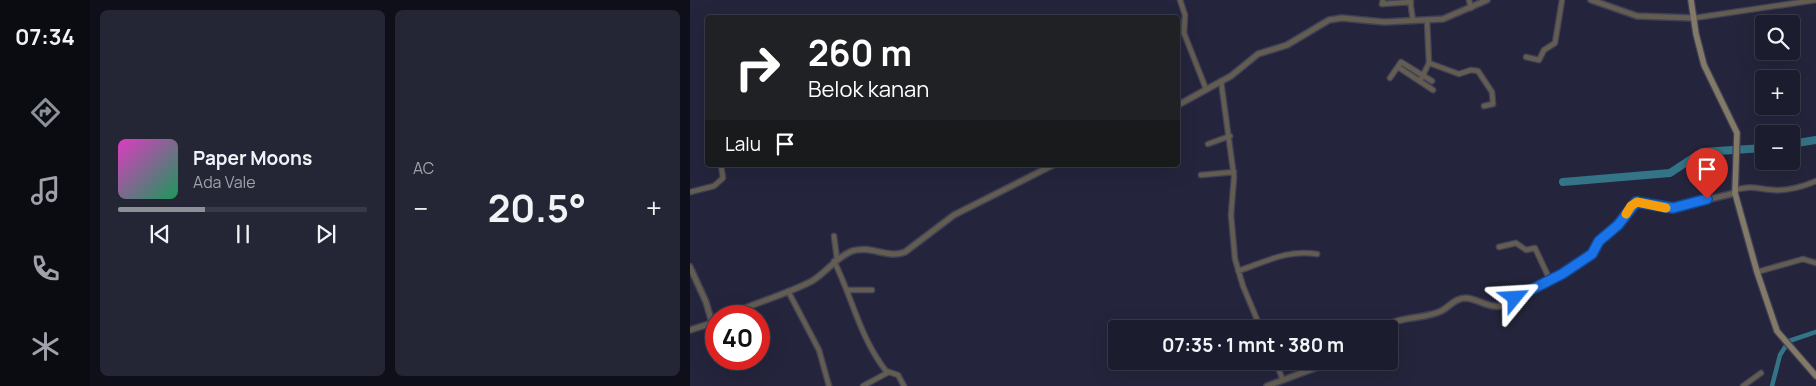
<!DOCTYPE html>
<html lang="id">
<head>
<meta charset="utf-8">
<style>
  :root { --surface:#1b1c2d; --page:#242535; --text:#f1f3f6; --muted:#a0a1aa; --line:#393a49; --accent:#8c9099 }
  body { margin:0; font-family:Manrope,sans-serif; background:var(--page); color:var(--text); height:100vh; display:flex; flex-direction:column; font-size:19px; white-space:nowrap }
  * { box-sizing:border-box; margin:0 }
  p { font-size:16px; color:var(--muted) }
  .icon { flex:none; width:28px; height:28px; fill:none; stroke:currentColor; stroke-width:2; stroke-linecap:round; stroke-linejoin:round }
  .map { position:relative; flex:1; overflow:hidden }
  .side { display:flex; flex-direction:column; gap:10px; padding:10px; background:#0f0f19; width:600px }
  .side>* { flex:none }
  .hud { position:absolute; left:15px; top:15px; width:475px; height:152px; border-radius:5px; box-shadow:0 5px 20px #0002,0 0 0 1px var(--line); background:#202124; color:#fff; overflow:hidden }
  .buttons { position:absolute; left:1065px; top:15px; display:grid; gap:10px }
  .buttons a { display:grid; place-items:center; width:45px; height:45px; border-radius:5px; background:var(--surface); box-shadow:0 5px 20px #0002,0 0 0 1px var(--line); font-size:25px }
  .speed { position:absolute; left:15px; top:305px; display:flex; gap:10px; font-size:25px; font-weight:700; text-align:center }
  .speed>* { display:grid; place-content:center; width:65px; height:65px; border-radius:50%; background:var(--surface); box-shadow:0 5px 20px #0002,0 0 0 1px var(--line); line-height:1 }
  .speed .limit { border:8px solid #d22; background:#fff; color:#111 }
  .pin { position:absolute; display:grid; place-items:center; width:42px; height:42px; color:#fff; margin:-51px -21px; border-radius:50% 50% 50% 0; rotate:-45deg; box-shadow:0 0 5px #0007 }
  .pin .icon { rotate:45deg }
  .me { position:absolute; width:55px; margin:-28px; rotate:63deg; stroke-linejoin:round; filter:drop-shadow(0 0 4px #0008) }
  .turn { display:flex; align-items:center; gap:18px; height:105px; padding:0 20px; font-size:22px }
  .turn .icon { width:65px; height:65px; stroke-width:2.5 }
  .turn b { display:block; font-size:35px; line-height:42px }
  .then { display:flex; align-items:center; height:48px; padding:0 20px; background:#0003; gap:10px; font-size:19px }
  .big { font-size:38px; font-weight:700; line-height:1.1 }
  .side .widget { flex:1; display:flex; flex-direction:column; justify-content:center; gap:8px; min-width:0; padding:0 18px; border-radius:8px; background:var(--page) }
  .song { display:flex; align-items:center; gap:15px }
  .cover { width:60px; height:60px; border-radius:8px; background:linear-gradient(135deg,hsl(310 70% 55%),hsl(150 70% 35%)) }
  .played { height:5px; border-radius:2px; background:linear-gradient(90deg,var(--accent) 35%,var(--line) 35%) }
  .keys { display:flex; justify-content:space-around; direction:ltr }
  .heat { display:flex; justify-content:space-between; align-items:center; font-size:28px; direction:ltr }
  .side .tiles { flex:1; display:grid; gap:10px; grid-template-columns:repeat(2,1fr) }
  .trip { position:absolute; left:418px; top:320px; width:290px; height:50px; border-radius:5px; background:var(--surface); box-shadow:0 5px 20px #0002,0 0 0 1px var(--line); font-weight:700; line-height:50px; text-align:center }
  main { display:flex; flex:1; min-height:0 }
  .menu { display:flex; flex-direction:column; width:90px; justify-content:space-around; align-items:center; background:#0b0b12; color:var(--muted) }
  .menu .icon { width:35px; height:35px }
  .menu .active { color:var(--accent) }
  .menu b { font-size:22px; color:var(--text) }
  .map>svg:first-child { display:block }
</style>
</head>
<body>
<main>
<nav class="menu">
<b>07:34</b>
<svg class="icon active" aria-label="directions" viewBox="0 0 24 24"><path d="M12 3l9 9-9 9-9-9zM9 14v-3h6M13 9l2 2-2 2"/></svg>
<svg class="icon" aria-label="music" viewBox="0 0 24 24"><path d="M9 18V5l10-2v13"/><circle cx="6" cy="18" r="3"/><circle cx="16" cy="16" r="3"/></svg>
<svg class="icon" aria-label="phone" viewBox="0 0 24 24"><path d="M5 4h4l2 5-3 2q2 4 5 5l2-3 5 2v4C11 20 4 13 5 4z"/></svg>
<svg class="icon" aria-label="climate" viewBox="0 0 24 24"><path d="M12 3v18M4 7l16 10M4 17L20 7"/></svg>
</nav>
<section class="side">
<div class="tiles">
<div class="widget">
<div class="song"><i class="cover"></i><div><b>Paper Moons</b><p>Ada Vale</p></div></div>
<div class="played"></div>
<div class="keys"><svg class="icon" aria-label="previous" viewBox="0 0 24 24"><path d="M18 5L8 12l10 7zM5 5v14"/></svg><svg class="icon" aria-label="pause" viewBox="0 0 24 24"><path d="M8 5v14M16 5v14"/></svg><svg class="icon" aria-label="next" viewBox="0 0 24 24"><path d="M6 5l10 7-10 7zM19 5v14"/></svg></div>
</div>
<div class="widget"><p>AC</p>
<div class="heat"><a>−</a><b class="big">20.5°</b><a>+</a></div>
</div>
</div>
</section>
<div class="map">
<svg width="1126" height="386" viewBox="0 0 1126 386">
  <rect width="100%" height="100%" fill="#24253c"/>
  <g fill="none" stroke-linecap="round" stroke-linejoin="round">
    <!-- canal -->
    <path stroke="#337487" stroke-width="4.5" d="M1082,386L1090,355L1099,341L1126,332"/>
    <!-- river -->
    <path stroke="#337487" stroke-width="8" d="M1101,144L1126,140
      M873,182L980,173L1012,152L1074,148"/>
    <defs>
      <path id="minor" d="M490,0L495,15L494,33L516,89
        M693,0L692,4L721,2
        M720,0L723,21
        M779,0L781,8
        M1004,18L1126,0
        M737,20L739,63L769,74L781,70L788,71L802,92L803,104L794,106
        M836,57L849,60L854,50L865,43L872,0
        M708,67L743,90
        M700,78L711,62L742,81
        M531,81L544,177L541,215L545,259L553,286L571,329
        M730,81L739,63
        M518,144L540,136
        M511,175L544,172
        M1045,190C1064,185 1066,189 1084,190C1099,191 1112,187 1126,181
        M0,192L24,186L33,178L31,165
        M144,236L147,259
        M809,247L826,243L836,250L845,248L860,280
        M144,261C163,299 169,336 196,371L208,375L214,386
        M548,271C575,262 598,249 627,254
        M1067,272L1113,259L1126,263
        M158,290H182
        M98,291L129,350L139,386
        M585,361L593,380
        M173,386L197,373
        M1053,386L1071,373"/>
      <path id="tertiary" d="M901,0L947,16L1004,18
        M488,105L541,76L568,54L597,45L639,20L652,18L694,22L753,19L797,0
        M0,267L16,302L22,323L26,321
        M36,316C64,303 95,295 122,281C137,272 145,258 162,251C181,245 198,259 215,252L264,215L363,165
        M689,329C712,315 729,320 749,312C759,308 764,298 776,298C789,299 797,308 810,306L872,274L899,256L909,241L928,225L946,202L983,208L1045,193
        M0,330L22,323
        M577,386L644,361"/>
      <path id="secondary" d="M1001,0L1006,34L1014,65L1047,133L1045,193L1067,272L1087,331L1126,376"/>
    </defs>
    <!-- minor casing -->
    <use href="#minor" stroke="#404157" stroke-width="7"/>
    <!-- tertiary casing -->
    <use href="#tertiary" stroke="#404157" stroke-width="8"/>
    <!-- secondary casing -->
    <use href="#secondary" stroke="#404157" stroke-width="8"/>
    <!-- minor -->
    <use href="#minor" stroke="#625c51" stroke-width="4.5"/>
    <!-- tertiary -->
    <use href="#tertiary" stroke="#625c51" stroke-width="5"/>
    <!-- secondary -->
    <use href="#secondary" stroke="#827967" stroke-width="5.5"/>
  </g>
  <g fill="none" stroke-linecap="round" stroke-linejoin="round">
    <defs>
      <path id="route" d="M825,298L872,274L902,254L909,241L928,225L946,202L983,208L1017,199"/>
    </defs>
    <!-- route casing -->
    <use href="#route" stroke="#114b97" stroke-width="12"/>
    <!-- route -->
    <use href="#route" stroke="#1a73e8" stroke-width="9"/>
    <!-- slow -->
    <path stroke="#f59e0b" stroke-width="9" d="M936,214L941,206L947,202L976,208"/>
  </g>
</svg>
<div class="buttons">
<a><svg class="icon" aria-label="search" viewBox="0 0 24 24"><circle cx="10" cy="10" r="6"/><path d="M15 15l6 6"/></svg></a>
<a>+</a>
<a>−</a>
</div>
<div class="speed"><div class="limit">40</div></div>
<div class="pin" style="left:1017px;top:199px;background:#d93025"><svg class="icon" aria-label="arrive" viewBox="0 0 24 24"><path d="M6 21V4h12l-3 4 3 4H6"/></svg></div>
<svg class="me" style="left:825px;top:298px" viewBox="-20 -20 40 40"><path d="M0-17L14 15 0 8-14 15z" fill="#1a73e8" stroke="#fff" stroke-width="4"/></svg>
<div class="trip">07:35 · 1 mnt · 380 m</div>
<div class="hud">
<div class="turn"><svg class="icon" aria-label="right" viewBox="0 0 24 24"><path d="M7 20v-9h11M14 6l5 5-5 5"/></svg><div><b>260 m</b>Belok kanan</div></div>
<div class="then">Lalu<svg class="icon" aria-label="arrive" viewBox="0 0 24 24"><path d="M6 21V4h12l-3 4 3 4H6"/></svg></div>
</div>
</div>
</main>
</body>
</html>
